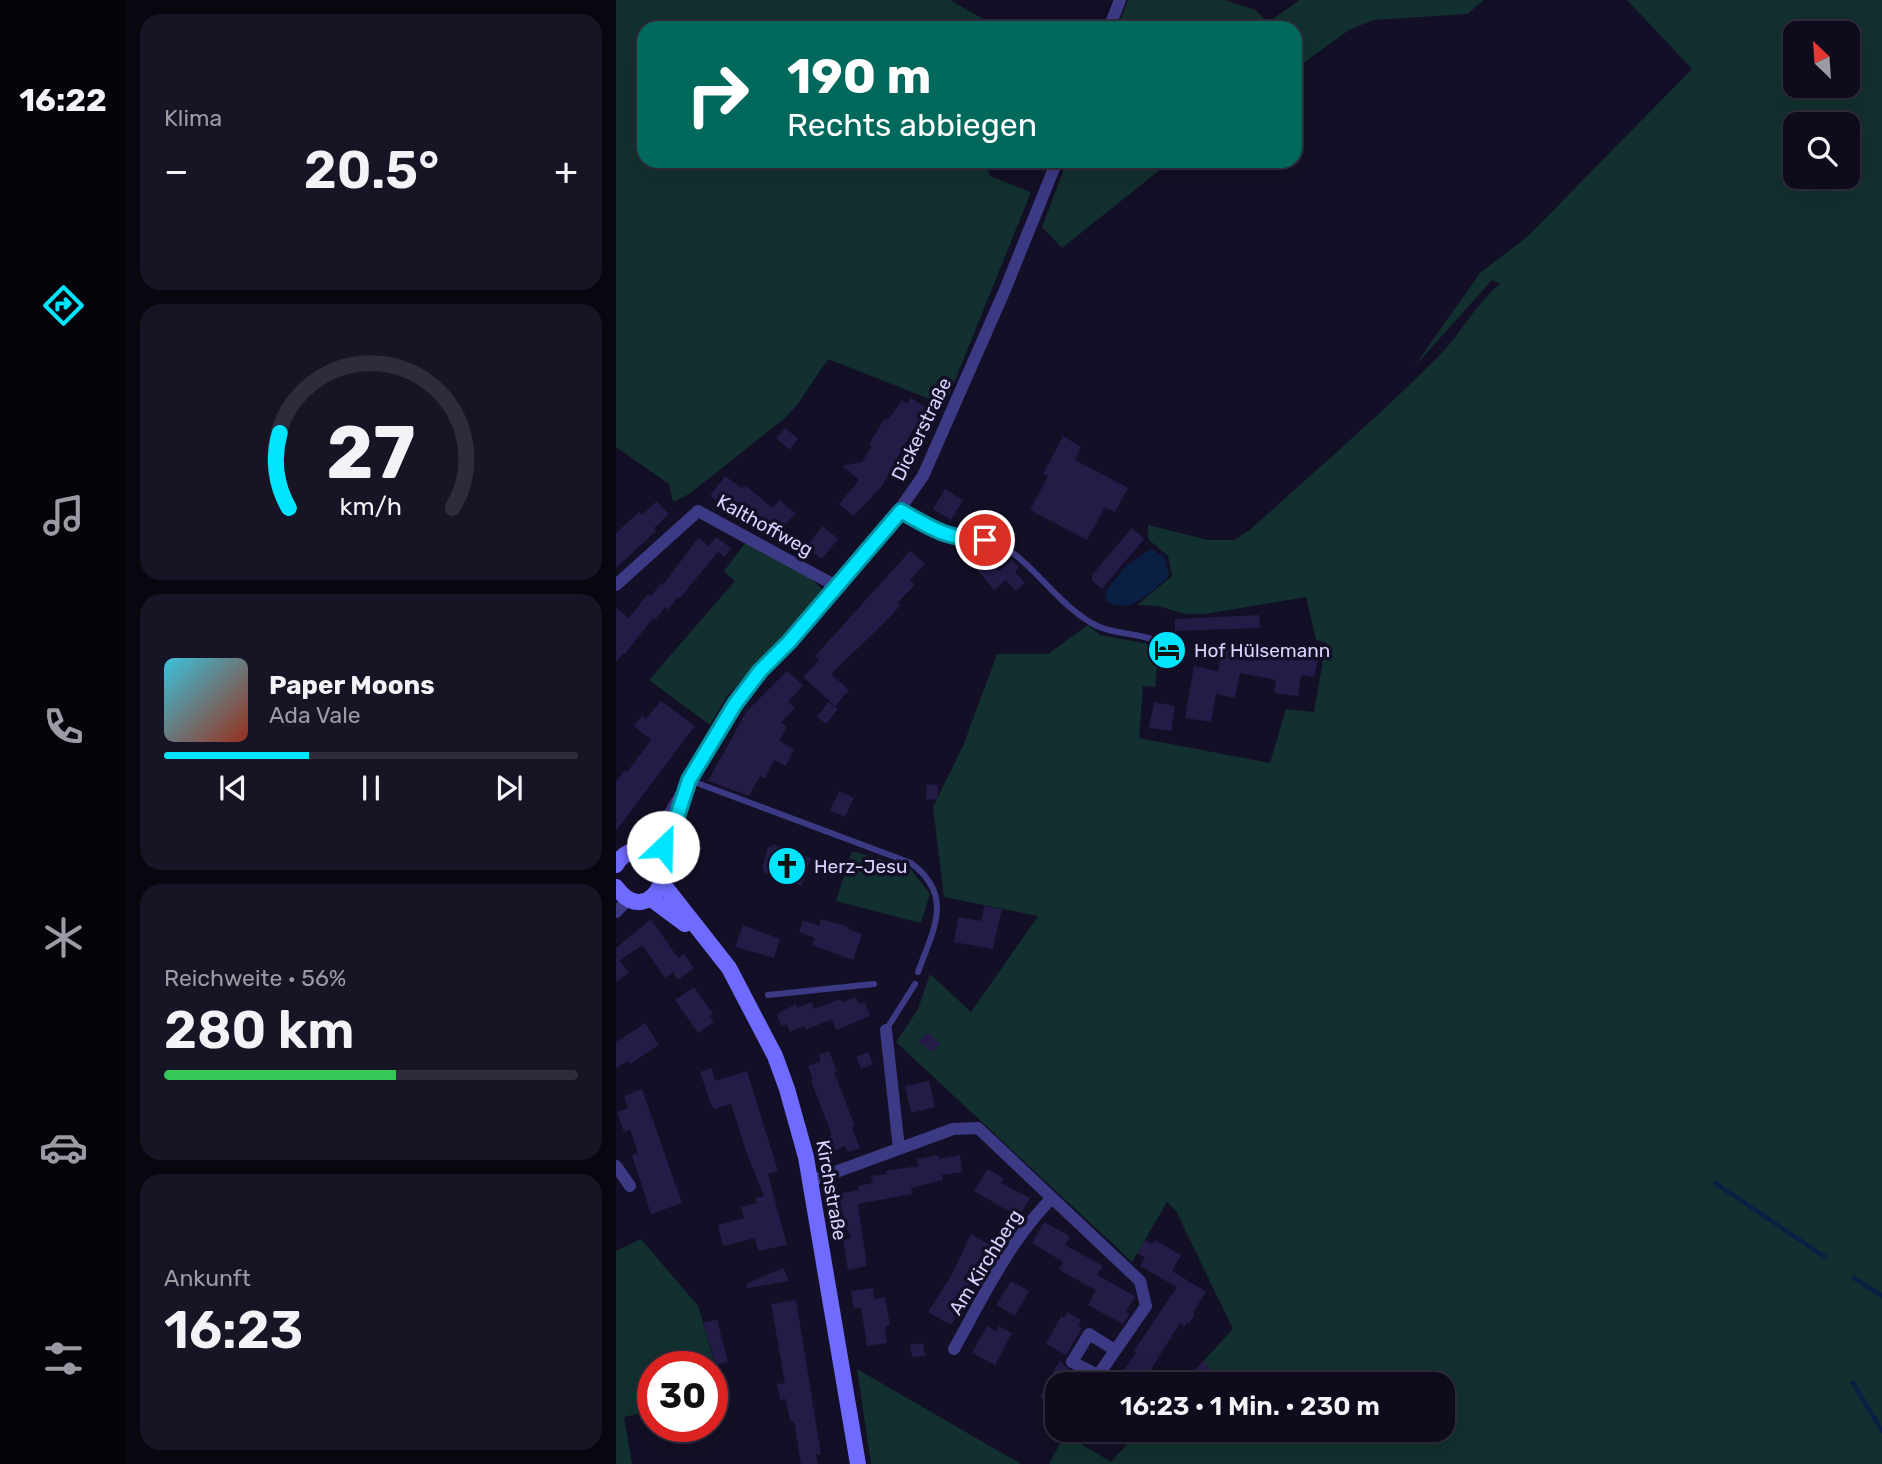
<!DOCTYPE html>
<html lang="de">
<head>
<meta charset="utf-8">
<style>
  :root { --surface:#0e0b1c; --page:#171425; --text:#f1f3f6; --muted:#9b9ba3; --line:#2e2b3b; --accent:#00e5ff }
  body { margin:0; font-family:Rubik,sans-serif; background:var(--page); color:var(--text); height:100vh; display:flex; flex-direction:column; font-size:26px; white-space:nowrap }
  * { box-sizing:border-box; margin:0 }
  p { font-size:23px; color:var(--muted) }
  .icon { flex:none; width:38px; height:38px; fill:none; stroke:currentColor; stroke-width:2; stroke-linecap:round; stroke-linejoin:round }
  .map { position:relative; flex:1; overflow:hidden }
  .side { display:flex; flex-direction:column; gap:14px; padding:14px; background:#08060f; width:490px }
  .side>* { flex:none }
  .guide { position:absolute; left:21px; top:21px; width:665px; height:147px; border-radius:21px; box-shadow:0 7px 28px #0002,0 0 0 2px var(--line); background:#00695c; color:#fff; overflow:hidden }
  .needle { width:46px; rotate:335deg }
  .fabs { position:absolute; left:1167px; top:21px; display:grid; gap:14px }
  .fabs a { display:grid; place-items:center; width:77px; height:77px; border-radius:14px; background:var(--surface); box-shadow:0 7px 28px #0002,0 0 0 2px var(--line); font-size:35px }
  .speed { position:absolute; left:21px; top:1351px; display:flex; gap:14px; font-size:35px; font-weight:700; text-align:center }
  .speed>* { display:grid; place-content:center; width:91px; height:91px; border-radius:50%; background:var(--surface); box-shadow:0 7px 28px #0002,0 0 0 2px var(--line); line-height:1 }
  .speed .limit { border:10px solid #d22; background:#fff; color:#111 }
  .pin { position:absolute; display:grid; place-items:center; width:60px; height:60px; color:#fff; margin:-30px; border:4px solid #fff; border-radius:50%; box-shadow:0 2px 7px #0007 }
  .me { position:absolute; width:77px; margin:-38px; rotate:24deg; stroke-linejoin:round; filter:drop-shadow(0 0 5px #0008) }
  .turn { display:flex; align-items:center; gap:24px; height:147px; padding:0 35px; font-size:32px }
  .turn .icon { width:91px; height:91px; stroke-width:2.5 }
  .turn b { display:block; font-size:49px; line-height:60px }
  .big { font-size:52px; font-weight:600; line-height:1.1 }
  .side .widget { flex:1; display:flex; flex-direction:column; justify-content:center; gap:10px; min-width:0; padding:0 24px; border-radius:21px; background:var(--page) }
  .side .dial { align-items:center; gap:0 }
  .dial svg { height:182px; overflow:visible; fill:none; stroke:var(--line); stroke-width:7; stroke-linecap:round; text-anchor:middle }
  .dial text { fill:var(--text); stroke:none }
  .song { display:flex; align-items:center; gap:21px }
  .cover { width:84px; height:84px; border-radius:10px; background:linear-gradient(135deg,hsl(190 70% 55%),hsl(10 70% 35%)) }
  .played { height:7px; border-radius:4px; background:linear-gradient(90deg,var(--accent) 35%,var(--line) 35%) }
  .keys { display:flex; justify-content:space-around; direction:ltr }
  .heat { display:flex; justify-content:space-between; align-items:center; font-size:38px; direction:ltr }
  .charge { height:10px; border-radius:5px; background:linear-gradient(90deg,#34c759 56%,var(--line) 0) }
  .trip { position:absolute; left:429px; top:1372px; width:410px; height:70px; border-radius:21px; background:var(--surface); box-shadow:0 7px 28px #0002,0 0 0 2px var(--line); font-weight:600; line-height:70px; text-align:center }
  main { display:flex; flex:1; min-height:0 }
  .tab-bar { display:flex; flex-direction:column; width:126px; justify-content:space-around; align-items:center; background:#06040b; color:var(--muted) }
  .tab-bar .icon { width:49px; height:49px }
  .tab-bar .active { color:var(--accent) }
  .tab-bar b { font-size:32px; color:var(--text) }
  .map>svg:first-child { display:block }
</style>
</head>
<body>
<main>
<nav class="tab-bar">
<b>16:22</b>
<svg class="icon active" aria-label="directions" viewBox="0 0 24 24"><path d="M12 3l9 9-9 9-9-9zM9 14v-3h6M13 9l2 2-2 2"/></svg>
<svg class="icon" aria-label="music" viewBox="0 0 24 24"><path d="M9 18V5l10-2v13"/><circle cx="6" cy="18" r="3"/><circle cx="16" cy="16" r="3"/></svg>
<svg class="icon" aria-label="phone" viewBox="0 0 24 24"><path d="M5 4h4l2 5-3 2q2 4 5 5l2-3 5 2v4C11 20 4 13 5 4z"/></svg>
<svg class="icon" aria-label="climate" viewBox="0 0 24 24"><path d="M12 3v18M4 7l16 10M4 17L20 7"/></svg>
<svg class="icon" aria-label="car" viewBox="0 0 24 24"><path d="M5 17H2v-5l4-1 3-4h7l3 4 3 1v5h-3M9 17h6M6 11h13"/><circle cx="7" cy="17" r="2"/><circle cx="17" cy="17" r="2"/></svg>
<svg class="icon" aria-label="filters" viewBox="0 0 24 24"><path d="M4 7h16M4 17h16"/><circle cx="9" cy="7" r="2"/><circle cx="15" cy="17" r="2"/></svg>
</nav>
<section class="side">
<div class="widget"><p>Klima</p>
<div class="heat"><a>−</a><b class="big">20.5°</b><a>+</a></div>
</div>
<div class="widget dial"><svg viewBox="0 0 100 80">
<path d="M14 69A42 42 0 1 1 86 69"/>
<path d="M14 69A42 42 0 0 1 10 36" stroke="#00e5ff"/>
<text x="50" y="56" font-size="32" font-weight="700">27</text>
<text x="50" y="72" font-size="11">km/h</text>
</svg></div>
<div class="widget">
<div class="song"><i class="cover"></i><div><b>Paper Moons</b><p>Ada Vale</p></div></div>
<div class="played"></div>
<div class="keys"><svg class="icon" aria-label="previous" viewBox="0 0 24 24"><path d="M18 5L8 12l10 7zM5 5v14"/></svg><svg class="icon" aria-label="pause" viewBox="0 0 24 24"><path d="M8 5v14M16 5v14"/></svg><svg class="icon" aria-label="next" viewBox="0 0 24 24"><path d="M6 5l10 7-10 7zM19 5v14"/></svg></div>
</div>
<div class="widget"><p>Reichweite · 56%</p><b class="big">280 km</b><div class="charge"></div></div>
<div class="widget"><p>Ankunft</p><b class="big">16:23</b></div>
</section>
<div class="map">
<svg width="1266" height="1464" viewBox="0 0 1266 1464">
  <rect width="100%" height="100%" fill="#130f26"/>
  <!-- green -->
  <path fill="#12302f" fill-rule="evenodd" d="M0,0H334L383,28H28V161H368L374,176L415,192L329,405L212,359L181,405L169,418L73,494L57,502L53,484L0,447Z
    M512,0H609L639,10L652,22L684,0H868L851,14L757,20L733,30L679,69V28H501Z
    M1011,0H1266V1464H433L449,1434L495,1462L523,1430H826V1384H566L617,1329L560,1211L551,1202L516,1262L280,1042L302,1009L314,974L355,1012L422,916L328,897L317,807L347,746L381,654H432L472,625L484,635L543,646L539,687L527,686L523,738L654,763L670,709L698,712L710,643L700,640L690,597L589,614H569L543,606L521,605L556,576L552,556L532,539V525L592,540H618L635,529C698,472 762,417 822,357C845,334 859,304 884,284L876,280L798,367L864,273L912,236L1076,69ZM1180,33H1232V86H1180ZM1180,124H1232V177H1180Z
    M451,161H555L446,248L426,227Z
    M130,542L194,577L208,591L111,696L94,725L33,680L119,581L108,571Z
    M236,851L293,867L314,894L305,923L220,901Z
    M25,1239L82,1306L109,1399L96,1401V1367H37V1411L8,1417L16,1464H0V1251Z
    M241,1369L405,1464H255Z"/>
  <!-- water -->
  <path fill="#0a1f44" d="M535,549L548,557L553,576C534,592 517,614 491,602L489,592L509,567Z"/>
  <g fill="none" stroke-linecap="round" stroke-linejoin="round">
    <!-- stream -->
    <path stroke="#0a1f44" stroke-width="4.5" d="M1099,1183L1209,1257
      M1238,1278L1266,1296
      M1237,1383L1266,1431"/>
  </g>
  <!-- building -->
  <path fill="#241b47" d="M295,398L313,409L300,430L298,428L266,486L238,516L223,504L243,480L226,466L246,462L256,446L253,444L269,418L272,420L286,400L291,404Z
    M169,428L182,439L174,450L160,438Z
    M447,436L465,447L459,460L512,488L499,512L489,507L471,540L414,510L432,476L427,474Z
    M109,476L126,488L129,485L157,508L163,500L180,514L160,533L151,526L149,528L143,523L140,527L113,504L109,508L94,496Z
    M329,489L347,500L335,520L317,509Z
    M41,501L53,514L38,528L40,531L0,568V533L23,512L26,515Z
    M207,526L222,539L206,559L190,547Z
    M516,528L528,539L486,589L476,581V575Z
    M100,537L115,548L109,557L102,552L64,598L62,597L52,610L49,607L39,620L37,618L9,654L7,653L0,662V608L13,618L32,594L35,596L45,583L47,585L82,538L93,546Z
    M294,551L309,564L294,580L299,585L282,602L285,605L266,625L217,672L216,675L233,690L219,706L187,677L203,660L199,656Z
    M396,560L403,567L399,572L409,583L400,591L390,580L378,590L362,571L374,561L383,571Z
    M643,615L644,628L559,631V619Z
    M607,644L664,655L665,650L703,656L698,677L685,675L682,696L658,693L660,680L624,673L619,698L600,694L595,722L569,718L578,666L602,671Z
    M171,671L187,685L172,702L179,708L165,723L171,726L163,741L178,749L170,766L158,760L149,779L144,776L133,796L92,781L130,712Z
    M45,701L79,726L0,831V781L9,770L11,772L35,740L18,726L26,716L30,719Z
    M213,702L222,709L210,724L201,716Z
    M538,702L559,706L555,731L533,728Z
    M311,784L322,785L321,800L310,799Z
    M223,791L238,798L229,817L214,810Z
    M157,844L195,858L185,886L147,872L148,869L146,868L152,847H156Z
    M368,906L386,909L377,949L338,942L342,917L365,921Z
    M35,919L62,958L68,954L78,968L62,980L57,972L49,978L26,945L4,960L0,954V948Z
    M205,919L233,927L232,929L246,934L237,960L196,945L199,938L183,932L187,920L203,926Z
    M127,925L164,939L158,958L119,947Z
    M0,955L13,973L0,982Z
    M78,987L97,1014L94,1016L98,1022L82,1033L59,1000Z
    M240,997L243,1004L249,1002L254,1016L220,1030L216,1019L190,1030L188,1026L174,1032L171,1024L165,1026L161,1014L180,1004L181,1008L196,1002L198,1009L224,999L226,1002Z
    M29,1023L43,1045L14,1064L12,1061L0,1068V1042Z
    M311,1032L324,1044L317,1052L302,1042Z
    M213,1051L221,1071L218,1072L239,1126L236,1128L244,1148L232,1152L229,1146L218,1151L213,1137L216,1135L195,1081L197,1080L192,1066L205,1061L203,1055Z
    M252,1052L257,1064L245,1069L240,1057Z
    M96,1068L99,1081L131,1071L162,1171L152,1174L171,1245L142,1251L139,1238L107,1246L102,1225L128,1218L125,1207L141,1203L139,1198L148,1196L131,1154L115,1104L98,1109L95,1104L84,1072Z
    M313,1081L319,1107L295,1113L289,1086Z
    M26,1089L66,1203L35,1214L16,1155L22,1153L14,1130L8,1132L1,1112L12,1108L8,1096Z
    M322,1155L323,1159L344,1155L346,1172L326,1175L327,1180L295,1188L296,1194L242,1204L251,1266L232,1270L227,1241L235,1238L232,1229L225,1231L220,1194L243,1190L242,1186L257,1183L255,1176L271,1174L270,1171L302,1166L301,1159Z
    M371,1169L388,1178L385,1183L414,1198L403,1217L358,1191Z
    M428,1222L454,1236L449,1245L487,1266L481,1275L519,1296L510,1312L514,1314L507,1324L472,1305L480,1290L443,1270L447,1262L416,1243Z
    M355,1234L378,1247L335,1325L312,1312L336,1274Z
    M529,1240L536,1244L539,1240L565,1255L556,1271L590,1292L577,1312L579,1314L573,1324L571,1323L569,1326L564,1323L526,1384H498L520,1353L518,1351L561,1287L524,1266L529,1257L521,1253Z
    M167,1268L173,1281L132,1288L130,1284Z
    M395,1281L413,1291L399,1316L380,1305Z
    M257,1288L258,1299L269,1297L274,1325L269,1326L271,1343L251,1346L245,1308L238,1309L235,1291Z
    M180,1300L205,1454H200L202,1464H185L178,1421H174L170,1399L164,1400L161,1384L169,1383L155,1304Z
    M451,1312L465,1320L462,1326L466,1328L450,1355L430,1344L445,1316L448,1318Z
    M101,1320L112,1362L100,1365L87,1322Z
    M371,1326L380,1331L383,1326L396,1333L379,1365L356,1353Z
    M307,1343L309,1356L296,1357L294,1345Z
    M444,1360L452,1369L468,1380L467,1384H441V1407L424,1397Z
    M587,1361L596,1370L583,1383L574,1375Z"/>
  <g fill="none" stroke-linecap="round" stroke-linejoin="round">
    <!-- lane -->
    <path stroke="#3d3a85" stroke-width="6" d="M285,511C301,520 319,533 337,537C351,540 368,536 380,542C418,562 440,604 479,625C502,637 536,631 553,650
      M73,780L295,863C339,896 317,930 302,972
      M152,995L258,984
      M270,1030L299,984"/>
    <!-- street -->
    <path stroke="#3d3a85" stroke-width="12" d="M493,28L504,0
      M0,585L82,511L222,587
      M27,850L51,818L119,704L144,671L173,643L265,536L307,476L388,292L441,161
      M42,859L59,823L65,803
      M0,912L13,899
      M270,1030L283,1149
      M0,1166L14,1186
      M195,1181L337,1129L362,1128L524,1281L530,1306L476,1384
      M338,1349C367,1297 394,1240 436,1198
      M482,1375L456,1362L473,1334L499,1350
      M443,1433L446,1430"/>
    <!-- secondary -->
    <path stroke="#6f6bff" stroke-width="16" d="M0,865C5,856 12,851 22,850C74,849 35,936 0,887
      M47,884L113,968L159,1056L171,1089L190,1157L242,1464
      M34,898L69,924"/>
  </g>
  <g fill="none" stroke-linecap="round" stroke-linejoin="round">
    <defs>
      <path id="route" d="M47,847L59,823L73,780L119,704L144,671L173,642L285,511C317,529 331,539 369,540"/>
    </defs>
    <!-- route casing -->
    <use href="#route" stroke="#0095a6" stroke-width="18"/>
    <!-- route -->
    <use href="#route" stroke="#00e5ff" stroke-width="12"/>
  </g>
  <!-- icons -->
  <defs>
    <symbol id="hotel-disc" viewBox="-11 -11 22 22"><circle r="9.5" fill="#00e5ff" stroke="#130f26"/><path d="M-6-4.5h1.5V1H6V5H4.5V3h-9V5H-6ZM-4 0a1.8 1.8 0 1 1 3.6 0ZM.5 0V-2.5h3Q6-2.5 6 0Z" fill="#111"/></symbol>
    <symbol id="church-disc" viewBox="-11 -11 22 22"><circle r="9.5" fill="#00e5ff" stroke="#130f26"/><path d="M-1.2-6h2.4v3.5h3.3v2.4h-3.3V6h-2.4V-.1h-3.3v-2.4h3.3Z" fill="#111"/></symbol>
  </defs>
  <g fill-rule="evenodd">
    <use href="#hotel-disc" x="529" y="628" width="44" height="44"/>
    <use href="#church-disc" x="149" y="844" width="44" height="44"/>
  </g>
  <g text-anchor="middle" stroke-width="7" stroke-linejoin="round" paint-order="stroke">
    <!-- street labels -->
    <g font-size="19" fill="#d9d4ff" stroke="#130f26">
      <text transform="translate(305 429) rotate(-64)" y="7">Dickerstraße</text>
      <text transform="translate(149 525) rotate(29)" y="7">Kalthoffweg</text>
      <text transform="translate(216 1190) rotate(80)" y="7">Kirchstraße</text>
      <text transform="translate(369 1262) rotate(-58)" y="7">Am Kirchberg</text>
    </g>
    <!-- poi labels -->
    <g font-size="19" fill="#d9d4ff" stroke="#130f26" text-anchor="start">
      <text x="578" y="657">Hof Hülsemann</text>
      <text x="198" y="873">Herz-Jesu</text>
    </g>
  </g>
</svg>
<div class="fabs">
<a><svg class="needle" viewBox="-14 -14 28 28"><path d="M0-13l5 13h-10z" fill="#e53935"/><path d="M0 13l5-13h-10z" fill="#9b9ba3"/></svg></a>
<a><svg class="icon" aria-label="search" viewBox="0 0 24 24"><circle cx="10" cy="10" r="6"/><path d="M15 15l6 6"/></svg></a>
</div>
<div class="speed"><div class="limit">30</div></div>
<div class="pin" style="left:369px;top:540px;background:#d93025"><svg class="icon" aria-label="arrive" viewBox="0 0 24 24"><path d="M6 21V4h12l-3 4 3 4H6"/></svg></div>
<svg class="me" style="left:47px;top:847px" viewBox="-20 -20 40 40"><circle r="19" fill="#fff"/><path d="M0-13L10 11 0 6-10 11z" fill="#00e5ff"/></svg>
<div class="trip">16:23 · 1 Min. · 230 m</div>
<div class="guide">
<div class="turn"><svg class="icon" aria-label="right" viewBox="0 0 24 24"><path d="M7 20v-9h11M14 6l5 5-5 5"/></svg><div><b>190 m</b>Rechts abbiegen</div></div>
</div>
</div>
</main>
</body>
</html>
